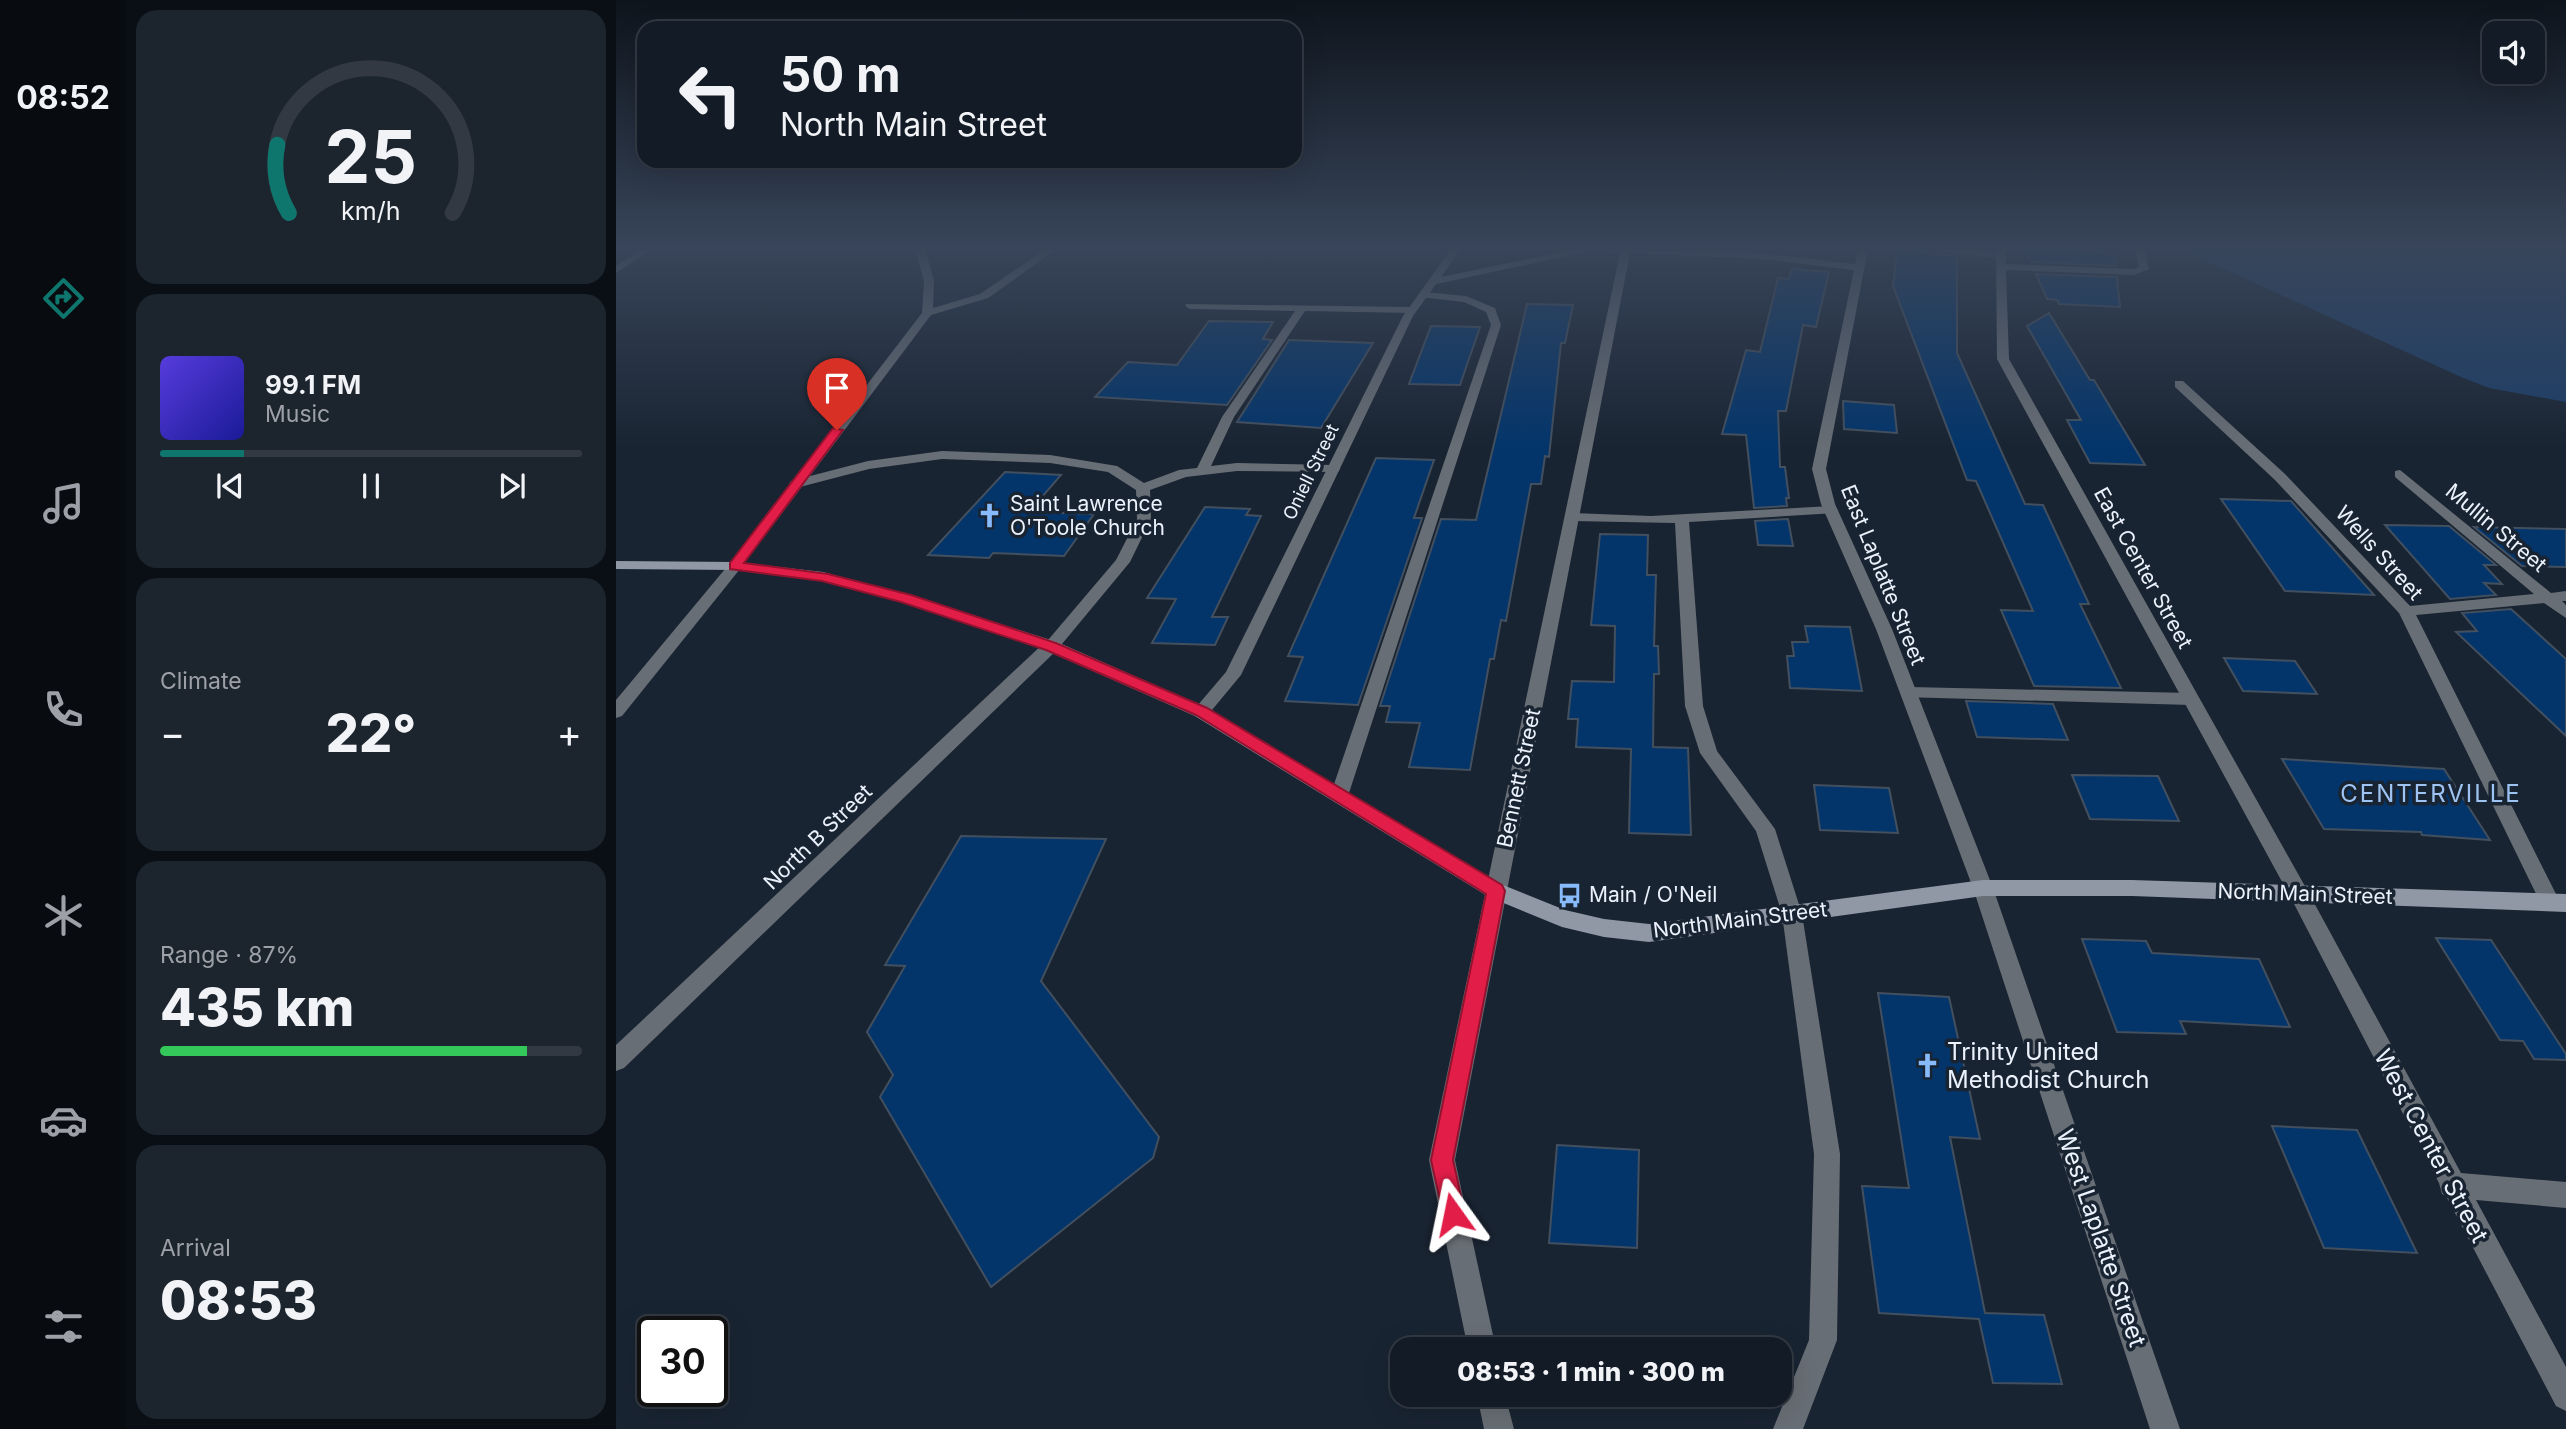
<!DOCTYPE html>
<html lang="en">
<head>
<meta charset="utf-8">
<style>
  :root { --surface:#131b26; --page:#1c242e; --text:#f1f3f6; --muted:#9da1a7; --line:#323943; --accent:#0f766e }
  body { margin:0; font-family:Inter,sans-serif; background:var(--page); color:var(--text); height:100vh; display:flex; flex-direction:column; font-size:26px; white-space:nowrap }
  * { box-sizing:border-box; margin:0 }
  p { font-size:23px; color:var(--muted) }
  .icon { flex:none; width:38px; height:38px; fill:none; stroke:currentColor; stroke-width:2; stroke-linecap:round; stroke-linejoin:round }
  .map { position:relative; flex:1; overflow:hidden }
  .side { display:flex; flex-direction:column; gap:10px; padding:10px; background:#0a0f15; width:490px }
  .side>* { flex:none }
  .guide { position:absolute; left:21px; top:21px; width:665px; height:147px; border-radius:21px; box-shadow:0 7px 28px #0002,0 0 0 2px var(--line); background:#131b26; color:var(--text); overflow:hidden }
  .controls { position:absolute; left:1866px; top:21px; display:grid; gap:14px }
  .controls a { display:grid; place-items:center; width:63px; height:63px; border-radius:14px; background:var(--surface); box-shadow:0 7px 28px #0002,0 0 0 2px var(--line); font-size:35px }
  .speed { position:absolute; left:21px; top:1316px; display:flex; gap:14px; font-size:35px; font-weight:700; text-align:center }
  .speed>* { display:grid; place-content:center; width:91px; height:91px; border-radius:50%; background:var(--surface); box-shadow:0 7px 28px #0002,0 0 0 2px var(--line); line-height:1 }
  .speed .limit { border:4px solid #111; border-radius:10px; background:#fff; color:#111 }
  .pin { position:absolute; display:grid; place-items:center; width:60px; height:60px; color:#fff; margin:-72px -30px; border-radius:50% 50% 50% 0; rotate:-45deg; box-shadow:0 0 7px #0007 }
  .pin .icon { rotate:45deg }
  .me { position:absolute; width:77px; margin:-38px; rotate:348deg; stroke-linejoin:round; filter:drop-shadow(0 0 5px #0008) }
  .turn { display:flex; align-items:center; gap:24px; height:147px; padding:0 28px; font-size:32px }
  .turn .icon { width:91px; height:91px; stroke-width:2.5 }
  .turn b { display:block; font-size:49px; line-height:60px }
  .big { font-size:52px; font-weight:800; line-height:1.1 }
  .side .widget { flex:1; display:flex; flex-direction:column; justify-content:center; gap:10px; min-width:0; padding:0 24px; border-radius:21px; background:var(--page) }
  .side .dial { align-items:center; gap:0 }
  .dial svg { height:182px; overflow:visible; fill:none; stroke:var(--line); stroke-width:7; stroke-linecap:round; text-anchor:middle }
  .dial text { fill:var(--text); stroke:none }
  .song { display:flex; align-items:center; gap:21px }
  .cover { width:84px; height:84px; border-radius:10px; background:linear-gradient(135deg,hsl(250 70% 55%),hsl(240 70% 35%)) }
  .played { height:7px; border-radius:4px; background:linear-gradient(90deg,var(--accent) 20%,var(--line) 20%) }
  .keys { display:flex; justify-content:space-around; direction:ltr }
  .heat { display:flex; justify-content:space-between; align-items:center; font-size:38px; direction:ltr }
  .charge { height:10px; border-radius:5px; background:linear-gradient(90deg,#34c759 87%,var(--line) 0) }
  .trip { position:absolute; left:774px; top:1337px; width:402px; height:70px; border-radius:21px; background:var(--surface); box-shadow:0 7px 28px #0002,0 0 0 2px var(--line); font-weight:800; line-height:70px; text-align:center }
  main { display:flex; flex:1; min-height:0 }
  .dock { display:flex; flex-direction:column; width:126px; justify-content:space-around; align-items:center; background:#080b0f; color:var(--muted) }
  .dock .icon { width:49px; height:49px }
  .dock .current { color:var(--accent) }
  .dock b { font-size:32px; color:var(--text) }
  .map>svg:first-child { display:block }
</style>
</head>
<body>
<main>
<nav class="dock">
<b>08:52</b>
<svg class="icon current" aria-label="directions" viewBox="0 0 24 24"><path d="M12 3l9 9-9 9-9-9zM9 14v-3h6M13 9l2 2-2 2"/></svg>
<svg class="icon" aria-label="music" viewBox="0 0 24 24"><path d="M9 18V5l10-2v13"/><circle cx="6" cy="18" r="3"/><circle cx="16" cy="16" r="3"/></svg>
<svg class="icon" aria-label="phone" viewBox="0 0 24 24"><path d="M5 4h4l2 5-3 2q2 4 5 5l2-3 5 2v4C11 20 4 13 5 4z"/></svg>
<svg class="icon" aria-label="climate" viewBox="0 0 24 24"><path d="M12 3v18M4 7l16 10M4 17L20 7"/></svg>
<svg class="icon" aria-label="car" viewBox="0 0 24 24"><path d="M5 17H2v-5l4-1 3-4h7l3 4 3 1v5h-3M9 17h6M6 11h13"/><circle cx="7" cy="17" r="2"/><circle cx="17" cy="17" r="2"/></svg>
<svg class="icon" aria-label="filters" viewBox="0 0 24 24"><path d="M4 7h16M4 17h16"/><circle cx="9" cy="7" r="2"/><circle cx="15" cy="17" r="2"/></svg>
</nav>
<section class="side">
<div class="widget dial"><svg viewBox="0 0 100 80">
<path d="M14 69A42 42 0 1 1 86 69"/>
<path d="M14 69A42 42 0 0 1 9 39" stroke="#0f766e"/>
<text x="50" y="56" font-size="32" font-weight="700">25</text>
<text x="50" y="72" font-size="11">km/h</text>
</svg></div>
<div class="widget">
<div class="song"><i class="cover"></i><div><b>99.1 FM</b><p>Music</p></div></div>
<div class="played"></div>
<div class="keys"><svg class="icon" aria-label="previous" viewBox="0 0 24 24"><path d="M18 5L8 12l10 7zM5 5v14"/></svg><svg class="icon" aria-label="pause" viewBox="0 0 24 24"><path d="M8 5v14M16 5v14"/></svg><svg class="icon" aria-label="next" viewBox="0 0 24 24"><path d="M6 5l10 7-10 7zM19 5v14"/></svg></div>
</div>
<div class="widget"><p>Climate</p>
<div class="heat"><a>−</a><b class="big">22°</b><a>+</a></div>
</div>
<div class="widget"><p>Range · 87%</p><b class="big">435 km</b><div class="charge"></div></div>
<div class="widget"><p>Arrival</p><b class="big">08:53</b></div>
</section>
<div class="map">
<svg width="1950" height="1429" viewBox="0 0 1950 1429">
  <rect width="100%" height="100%" fill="#192432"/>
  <!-- green -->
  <path fill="#1c3e68" d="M1564,249H1950V402L1873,388L1845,377Z"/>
  <!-- building -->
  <path fill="#03356b" stroke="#424f5e" stroke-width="2" d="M1409,249H1457L1499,254L1500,266L1415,262Z
    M1281,250L1341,256V353L1409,504L1427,505L1473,604H1464L1505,688L1418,686L1385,610L1417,611L1360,481L1351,480L1277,286Z
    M1176,269L1213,272L1200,327L1187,325L1170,411H1162L1164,467H1169L1173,498H1170L1171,506L1138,508L1130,435L1106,434L1130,350L1144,352L1162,278L1173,279Z
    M1420,274L1501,277L1504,307L1443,304L1441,300L1431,299Z
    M911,304L957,305L949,343H945L933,457L929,456L925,484H915L890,621L885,620L878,659H874L854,770L793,767L804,723L770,722L774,706H764L825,519L860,520Z
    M1433,313L1474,380H1478L1529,465L1474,463L1451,420H1465L1411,326Z
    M593,321L657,322L647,339L656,340L611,405L479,397L512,362L561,365Z
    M815,326L864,327L844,385L793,384Z
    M673,340L757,343L705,428L621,422Z
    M1227,401L1278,405L1281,433L1228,429Z
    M760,458L818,460L798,518H806L742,705L669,701L687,657L672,656Z
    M389,472L445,475L413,512L478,514L448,556L377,553L373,558L312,555Z
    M1605,499L1675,501L1758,595L1669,591Z
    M589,507L634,509L630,515L645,516L596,617H612L599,645L536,643L560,599L531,598Z
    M1172,519L1177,546L1142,545L1139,521Z
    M1769,525L1833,526L1880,565H1868L1886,584L1868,583L1880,595L1834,599Z
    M1858,527L1950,529V567L1906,566Z
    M984,534L1032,535L1031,575H1040L1038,646H1042L1043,674H1038L1037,747L1072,748L1075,835L1013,833L1015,749L960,747L962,719H952L956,681L998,682L999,626L975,625Z
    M1895,609L1950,659V736L1840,632L1861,631L1846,613Z
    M1189,626L1234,627L1246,691L1174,688L1171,656H1178L1176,642H1192Z
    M1608,658L1679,661L1701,694L1627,691Z
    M1350,701L1437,704L1452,740L1361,737Z
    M1666,759L1828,769L1874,840L1806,835L1805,832L1708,829Z
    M1456,775L1542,776L1563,821L1474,819Z
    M1198,785L1273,788L1282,833L1204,830Z
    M345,836L490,839L425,981L543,1137L537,1158L375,1287L264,1097L277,1075L251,1032L289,966L269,965Z
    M1820,938L1875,940L1950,1054V1060L1918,1059L1907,1041L1884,1040Z
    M1466,939L1530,941L1536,953L1643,959L1674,1027L1564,1021L1570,1034L1501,1032Z
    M1262,993L1333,997L1364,1139L1334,1137L1369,1313L1428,1315L1446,1384L1377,1383L1363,1319L1263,1313L1246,1186L1293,1188Z
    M1656,1126L1741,1130L1801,1253L1708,1248Z
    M941,1145L1023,1150L1021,1248L933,1243Z"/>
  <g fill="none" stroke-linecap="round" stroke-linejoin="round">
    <!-- lane -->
    <path fill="#686e75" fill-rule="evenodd" d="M1317,249H1348L1390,255L1385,258L1322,252Z
      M808,292L850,296L879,308L885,325L733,793L731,798H717L715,793L875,325L870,312L848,302L804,297L803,295Z
      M570,304L796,307L801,310L796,313L689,311L618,417L595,466L621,463L717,465L724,469L722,472L621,471L570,477L534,490L535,519L514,562L441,650L435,651L427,646L500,560L521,519L520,490L492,472L434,463L326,459L253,469L180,488L173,484L175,481L252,461L326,451L434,455L501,466L528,483L563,470L581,468L606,417L679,311L574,309L569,306Z
      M1215,506L1220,507V513L1073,522L1087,706L1101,751L1159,829L1186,914L1224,1154L1221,1340L1187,1429H1157L1193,1340L1198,1154L1166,914L1140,831L1084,753L1069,706L1059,523L956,521L949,517L956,513L1035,516Z
      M119,562L124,563L126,566L124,569L6,716L0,718V700L114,563Z
      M1293,687L1575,693L1584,699L1575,705L1287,697L1284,693Z"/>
    <!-- street -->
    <path fill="#686e75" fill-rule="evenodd" d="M25,249H36L0,273V266Z
      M299,249H309L318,281L317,308L364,294L430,249H441L372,298L315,315L124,569H114L112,566L114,563L306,313L308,281Z
      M835,249H845L825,277L960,249L1146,253L1239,264L1242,249H1252L1210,469L1219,504L1276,629L1377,888L1564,1429H1534L1357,888L1260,629L1205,504L1196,469L1238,270L1146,259L1014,253L839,1160L880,1349H852L813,1160L1004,253L975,251L820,284L797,316L625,675L591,716L585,718L576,712L610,672L787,316Z
      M1380,249H1390V264L1517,269L1523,267L1519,249H1529L1533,269L1518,275L1390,270L1393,359L1690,888L1845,1173L1950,1182V1208L1860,1200L1950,1367V1411L1940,1406L1830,1196L1826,1194L1823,1183L1676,900L1381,359Z
      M1559,381H1567L1669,474L1794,606L1918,594L1779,477V471L1784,470L1935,593L1950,591V601H1946L1950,605V618L1928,603L1800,615L1944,902L1941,908L1934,911L1927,908L1783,613L1659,480L1559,387Z
      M435,641L443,646L441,650L8,1068L0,1071V1045L429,642Z
      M861,1395H889L898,1429H868Z"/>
    <!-- secondary -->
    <path fill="#8f98a4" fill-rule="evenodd" d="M0,561L119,562L207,572L295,596L441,642L591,708L887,885L949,910L988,919L1033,924L1367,880H1516L1950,894V912L1516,896H1367L1033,942L988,937L946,927L873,897L579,716L429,650L285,602L206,581L119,570L0,569Z"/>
  </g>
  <!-- sky -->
  <linearGradient id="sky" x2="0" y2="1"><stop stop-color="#0e141c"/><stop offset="0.55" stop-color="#38455a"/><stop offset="1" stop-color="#38455a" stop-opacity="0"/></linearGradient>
  <rect width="1950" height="449" fill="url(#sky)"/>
  <!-- route -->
  <path fill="#e11d48" stroke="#92132f" stroke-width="2" d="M217,428L227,430L128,563L212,574L295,595L440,643L591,708L886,885L889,891L837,1160L849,1214L846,1223L837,1226L829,1223L815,1160L870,894L580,715L430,650L285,602L206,581L114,569V563Z"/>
  <!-- icons -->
  <defs>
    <symbol id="church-bare" viewBox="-9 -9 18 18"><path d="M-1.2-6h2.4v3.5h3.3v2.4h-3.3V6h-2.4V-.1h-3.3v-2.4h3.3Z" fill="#88bbfc" stroke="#192432" stroke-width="2.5" paint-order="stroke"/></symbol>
    <symbol id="bus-bare" viewBox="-9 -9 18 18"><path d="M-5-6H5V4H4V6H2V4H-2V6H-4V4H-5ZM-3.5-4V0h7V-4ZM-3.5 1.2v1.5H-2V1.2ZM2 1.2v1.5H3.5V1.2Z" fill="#88bbfc" stroke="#192432" stroke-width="2.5" paint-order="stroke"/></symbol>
  </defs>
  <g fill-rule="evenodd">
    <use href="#church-bare" x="356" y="498" width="35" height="35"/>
    <use href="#bus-bare" x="936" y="878" width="35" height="35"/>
    <use href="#church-bare" x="1294" y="1048" width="35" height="35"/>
  </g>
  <g text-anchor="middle" stroke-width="7" stroke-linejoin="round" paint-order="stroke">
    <!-- far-street labels -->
    <g font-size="18" fill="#ebf2fc" stroke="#192432">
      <text transform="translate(695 472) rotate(-64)" y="6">Oniell Street</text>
    </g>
    <!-- poi labels -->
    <g font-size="21" fill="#ebf2fc" stroke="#192432" text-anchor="start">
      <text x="394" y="511">Saint Lawrence<tspan x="394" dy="24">O'Toole Church</tspan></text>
      <text x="973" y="902">Main / O'Neil</text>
    </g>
    <!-- street labels -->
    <g font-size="21" fill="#ebf2fc" stroke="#192432">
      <text transform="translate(1880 528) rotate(40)" y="7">Mullin Street</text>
      <text transform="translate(1763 553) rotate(48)" y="7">Wells Street</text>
      <text transform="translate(1527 568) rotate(61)" y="7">East Center Street</text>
      <text transform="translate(1267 575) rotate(68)" y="7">East Laplatte Street</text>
      <text transform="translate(903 778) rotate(-78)" y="7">Bennett Street</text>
      <text transform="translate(202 837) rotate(-44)" y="7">North B Street</text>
      <text transform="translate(1689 894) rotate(2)" y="7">North Main Street</text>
      <text transform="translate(1124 920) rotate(-7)" y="7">North Main Street</text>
    </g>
    <!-- quarter labels -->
    <g font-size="24" letter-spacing="2" fill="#9dc3f3" stroke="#192432">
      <text x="1815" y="802">CENTERVILLE</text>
    </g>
    <!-- near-poi labels -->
    <g font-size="24" fill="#ebf2fc" stroke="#192432" text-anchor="start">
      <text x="1331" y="1060">Trinity United<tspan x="1331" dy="28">Methodist Church</tspan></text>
    </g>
    <!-- near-street labels -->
    <g font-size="24" fill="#ebf2fc" stroke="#192432">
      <text transform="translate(1815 1146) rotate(62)" y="8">West Center Street</text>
      <text transform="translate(1485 1238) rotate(71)" y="8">West Laplatte Street</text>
    </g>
  </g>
</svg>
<div class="controls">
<a><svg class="icon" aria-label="sound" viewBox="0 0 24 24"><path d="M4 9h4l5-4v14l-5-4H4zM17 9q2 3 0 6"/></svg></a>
</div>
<div class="speed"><div class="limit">30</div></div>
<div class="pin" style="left:221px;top:430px;background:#d93025"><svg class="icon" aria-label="arrive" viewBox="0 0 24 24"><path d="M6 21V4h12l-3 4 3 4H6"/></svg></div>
<svg class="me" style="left:837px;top:1214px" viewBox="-20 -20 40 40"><path d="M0-17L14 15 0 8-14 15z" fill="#e11d48" stroke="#fff" stroke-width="4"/></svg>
<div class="trip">08:53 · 1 min · 300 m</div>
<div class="guide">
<div class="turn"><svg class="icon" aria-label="left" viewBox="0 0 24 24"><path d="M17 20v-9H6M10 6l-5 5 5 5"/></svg><div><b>50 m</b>North Main Street</div></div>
</div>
</div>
</main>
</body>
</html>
